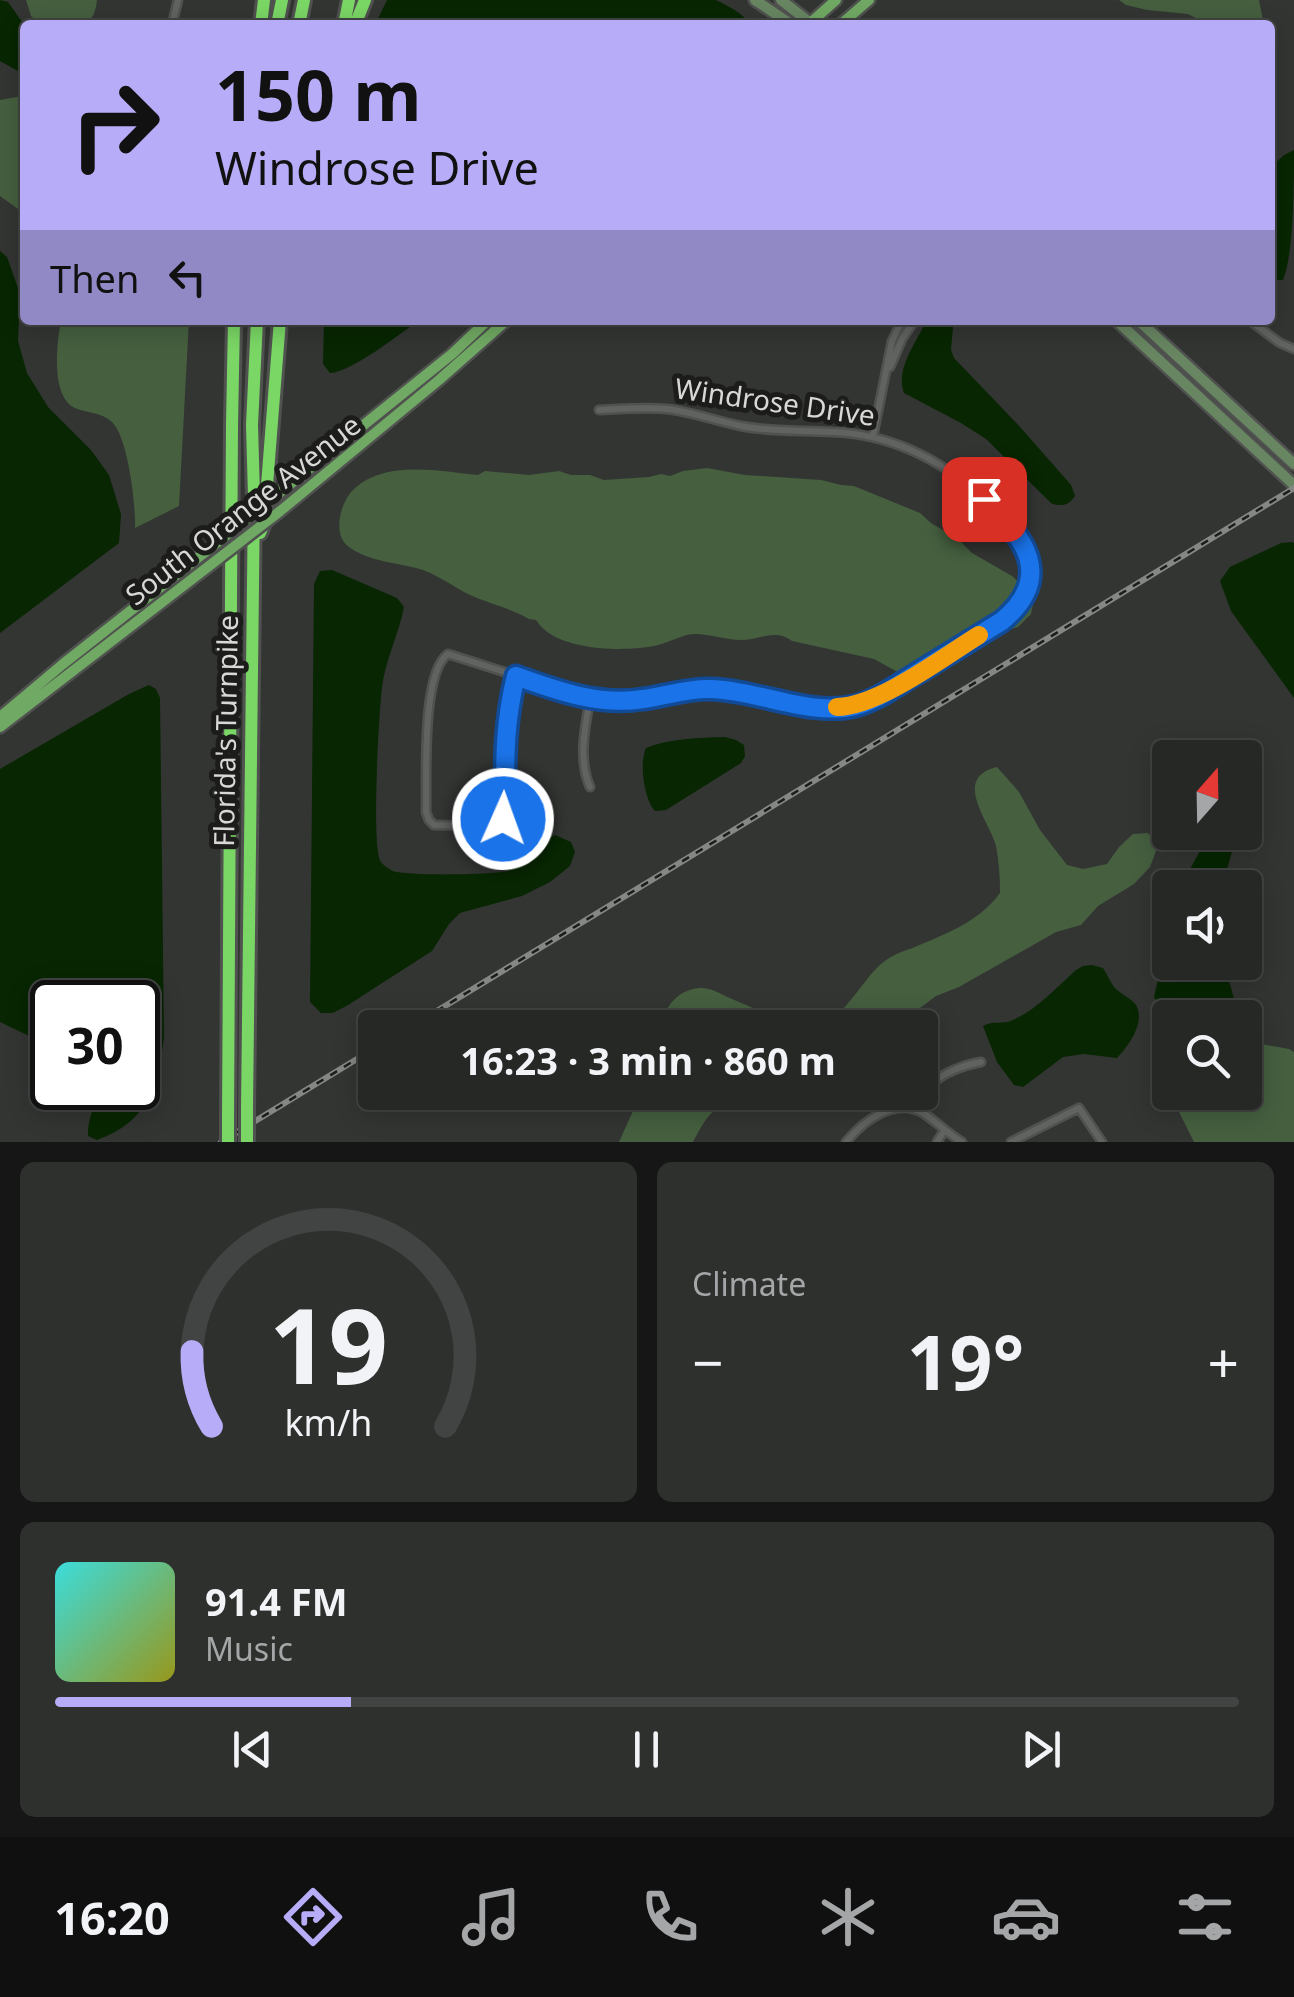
<!DOCTYPE html>
<html lang="en">
<head>
<meta charset="utf-8">
<style>
  :root { --surface:#262826; --page:#2e302e; --text:#f1f3f6; --muted:#a4a6a7; --line:#424443; --accent:#b6acf8 }
  body { margin:0; font-family:"Noto Sans",sans-serif; background:var(--page); color:var(--text); height:100vh; display:flex; flex-direction:column; font-size:38px; white-space:nowrap }
  * { box-sizing:border-box; margin:0 }
  p { font-size:32px; color:var(--muted) }
  .icon { flex:none; width:55px; height:55px; fill:none; stroke:currentColor; stroke-width:2; stroke-linecap:round; stroke-linejoin:round }
  .map { position:relative; height:1142px; overflow:hidden }
  .drawer { display:flex; flex-direction:column; gap:20px; padding:20px; background:#151615; flex:1 }
  .drawer>* { flex:none }
  .guide { position:absolute; left:20px; top:20px; width:1255px; height:305px; border-radius:10px; box-shadow:0 5px 25px #0003,0 0 0 2px var(--line); background:#b6acf8; color:#111; overflow:hidden }
  .needle { width:65px; rotate:20deg }
  .fabs { position:absolute; left:1152px; top:740px; display:grid; gap:20px }
  .fabs a { display:grid; place-items:center; width:110px; height:110px; border-radius:10px; background:var(--surface); box-shadow:0 5px 25px #0003,0 0 0 2px var(--line); font-size:50px }
  .speed { position:absolute; left:30px; top:980px; display:flex; gap:20px; font-size:50px; font-weight:700; text-align:center }
  .speed>* { display:grid; place-content:center; width:130px; height:130px; border-radius:50%; background:var(--surface); box-shadow:0 5px 25px #0003,0 0 0 2px var(--line); line-height:1 }
  .speed .limit { border:5px solid #111; border-radius:15px; background:#fff; color:#111 }
  .pin { position:absolute; display:grid; place-items:center; width:85px; height:85px; color:#fff; margin:-42px; border-radius:20px; box-shadow:0 5px 15px #0006 }
  .me { position:absolute; width:110px; margin:-55px; rotate:2deg; stroke-linejoin:round; filter:drop-shadow(0 0 8px #0008) }
  .turn { display:flex; align-items:center; gap:35px; height:210px; padding:0 30px; font-size:45px }
  .turn .icon { width:130px; height:130px; stroke-width:2.5 }
  .turn b { display:block; font-size:70px; line-height:85px }
  .then { display:flex; align-items:center; height:95px; padding:0 30px; background:#0003; gap:20px; font-size:38px }
  .big { font-size:75px; font-weight:700; line-height:1.1 }
  .drawer .tile { flex:1; display:flex; flex-direction:column; justify-content:center; gap:15px; min-width:0; padding:0 35px; border-radius:15px; background:var(--page) }
  .drawer .dial { align-items:center; gap:0 }
  .dial svg { height:260px; overflow:visible; fill:none; stroke:var(--line); stroke-width:7; stroke-linecap:round; text-anchor:middle }
  .dial text { fill:var(--text); stroke:none }
  .song { display:flex; align-items:center; gap:30px }
  .cover { width:120px; height:120px; border-radius:15px; background:linear-gradient(135deg,hsl(180 70% 55%),hsl(60 70% 35%)) }
  .played { height:10px; border-radius:5px; background:linear-gradient(90deg,var(--accent) 25%,var(--line) 25%) }
  .keys { display:flex; justify-content:space-around; direction:ltr }
  .heat { display:flex; justify-content:space-between; align-items:center; font-size:55px; direction:ltr }
  .drawer .tiles { flex:1; display:grid; gap:20px; grid-template-columns:1fr 1fr }
  .tile:last-child { grid-column:span 2 }
  .trip { position:absolute; left:358px; top:1010px; width:580px; height:100px; border-radius:10px; background:var(--surface); box-shadow:0 5px 25px #0003,0 0 0 2px var(--line); font-weight:700; line-height:100px; text-align:center }
  .dock { display:flex; height:160px; justify-content:space-around; align-items:center; background:#0f100f; color:var(--muted) }
  .dock .icon { width:70px; height:70px }
  .dock .current { color:var(--accent) }
  .dock b { font-size:45px; color:var(--text) }
  .map>svg:first-child { display:block }
</style>
</head>
<body>
<div class="map">
<svg width="1294" height="1142" viewBox="0 0 1294 1142">
  <rect width="100%" height="100%" fill="#333533"/>
  <!-- green -->
  <path fill="#455f3f" d="M26,0H97C96,10 93,20 84,25H41L31,16Z
    M1119,0H1259L1264,25H1209L1188,14L1147,10L1126,5Z
    M25,92V214L0,196V100L22,96Z
    M61,320H189L179,506L135,528C136,506 128,437 112,422C101,412 87,413 75,408C50,396 57,343 61,320Z
    M707,468L745,475L821,480L841,485L854,486L920,513L931,523L958,539L972,553L1012,576L1027,589L1033,604L1031,614L1018,627L985,637L970,651L956,656L931,677L922,679L903,675L874,659L792,641C776,628 759,640 741,640C726,640 710,634 695,634C683,634 670,642 658,645C629,652 571,651 546,631C542,628 539,624 536,620L529,619C509,607 485,603 464,592C450,584 438,576 423,570C400,563 369,562 349,547C332,535 340,504 352,491C383,459 439,471 478,475L485,471L529,475L559,471L571,475H590L604,480L649,477L661,474L670,476L683,471Z
    M997,767L1019,792L1040,830L1067,865L1083,869L1107,864L1119,847L1133,834L1148,833L1155,841L1156,851L1150,867L1134,884L1098,906L1081,925L1056,932L959,987L936,996L912,1014L884,1027H661C664,1007 678,989 701,988C712,988 720,994 730,998C750,1007 796,1027 817,1026C838,1025 862,982 877,968C886,958 897,953 910,949C943,935 978,923 1000,893C1000,878 999,861 996,846C990,822 951,778 997,767Z
    M1245,1041L1289,1049L1294,1052V1142H1194L1176,1106L1173,1093L1245,1092Z
    M641,1093V1092L742,1093C715,1105 707,1115 693,1142H619Z"/>
  <!-- water -->
  <path fill="#072601" d="M0,0L8,2L25,26V75L0,61Z
    M387,0H716C728,6 743,13 751,25H375Z
    M1294,150C1294,184 1294,253 1283,280H1275L1270,276V168L1284,155Z
    M0,251L7,257L20,294L18,341L27,373L48,407L91,450L109,475L121,514L119,543L0,633Z
    M324,320H420C399,334 352,372 330,373L323,364Z
    M927,320H948L953,327L951,350L954,358L1021,428L1071,485L1075,496C1068,506 1063,506 1052,504L986,439L961,423L904,393C895,369 917,341 927,320Z
    M1292,542L1294,543V698L1231,611L1220,581L1230,567L1281,543Z
    M332,570L397,598L404,607C399,634 385,660 382,688C379,711 371,850 381,862C383,865 390,870 393,871C407,876 491,875 507,871C531,864 537,844 555,835L571,842L575,852L570,866L550,882L522,896L460,913L449,924L432,951L348,1005L333,1013H321L310,1002L314,584L320,571Z
    M149,685L156,689L160,698L164,1038C157,1087 149,1121 97,1140L88,1136C87,1118 96,1105 98,1088H138V1002H52V1047L0,1022V769L129,694Z
    M725,737L736,740L744,745L745,756L741,763L666,810L655,811C644,799 639,763 646,748C670,738 699,738 725,737Z
    M1210,833L1237,834L1222,887H1180Z
    M1161,945H1170V962C1229,962 1222,955 1238,1013L1236,1017H1202L1189,1009L1170,1012L1162,1009L1154,997L1159,975L1155,960L1156,949Z
    M1092,965L1103,968C1107,974 1111,984 1116,989C1122,995 1131,998 1136,1005C1146,1022 1128,1047 1117,1058L1084,1054L1063,1057L1023,1087L1014,1085L997,1062L983,1026C993,1020 1003,1025 1013,1020C1036,1010 1057,987 1076,970L1083,966Z"/>
  <g fill="none" stroke-linecap="round" stroke-linejoin="round">
    <defs>
      <path id="minor" d="M172,25L178,0
        M1249,320L1280,343L1294,349
        M890,367L902,339L915,320
        M873,436L892,341L902,320
        M517,676L509,707L505,734L503,819L498,824L490,826L434,825L429,820L426,812C427,779 421,673 448,654L590,699H643L683,690L709,688L739,691L801,704L830,708L851,707L882,695L1001,621C1025,602 1038,579 1026,549C1017,528 999,512 982,497C940,459 890,434 832,432C802,430 771,432 741,426C716,421 693,412 667,409C644,407 622,409 599,410
        M590,699C585,727 578,760 590,787
        M918,1110C921,1103 924,1093 929,1087C941,1073 964,1065 981,1062
        M846,1142C863,1121 895,1097 923,1113C937,1122 948,1134 962,1142
        M937,1142L944,1131
        M1011,1142L1079,1108L1102,1142"/>
      <path id="secondary" d="M755,0L792,25
        M781,0L813,25
        M1116,320L1294,485
        M1138,320L1294,464"/>
      <path id="primary" d="M808,25L836,0
        M840,25L869,0
        M279,493L452,354L488,320
        M279,512L439,380L507,320
        M0,717L63,664L209,549
        M0,727L209,566"/>
      <path id="motorway" d="M261,25L264,0
        M277,25L282,0
        M299,25L304,0
        M344,25L349,0
        M355,25L365,0
        M260,533L264,523L280,320
        M247,1108L254,496L252,425L257,320
        M228,1120L232,425L234,320"/>
    </defs>
    <!-- minor casing -->
    <use href="#minor" stroke="#505250" stroke-width="11"/>
    <!-- secondary casing -->
    <use href="#secondary" stroke="#505250" stroke-width="15"/>
    <!-- primary casing -->
    <use href="#primary" stroke="#505250" stroke-width="15"/>
    <!-- motorway casing -->
    <use href="#motorway" stroke="#505250" stroke-width="18"/>
    <!-- minor -->
    <use href="#minor" stroke="#616361" stroke-width="6"/>
    <!-- secondary -->
    <use href="#secondary" stroke="#688662" stroke-width="10"/>
    <!-- primary -->
    <use href="#primary" stroke="#70a963" stroke-width="10"/>
    <!-- motorway -->
    <use href="#motorway" stroke="#7ad765" stroke-width="12"/>
    <defs>
      <path id="rail" d="M409,1028L1294,488
        M221,1142L375,1048"/>
    </defs>
    <!-- rail casing -->
    <use href="#rail" stroke="#858785" stroke-width="6"/>
    <!-- rail -->
    <use href="#rail" stroke="#1c1d1b" stroke-width="2.5" stroke-dasharray="8" stroke-linecap="butt"/>
    <defs>
      <path id="primary-bridge" d="M209,549L279,493
        M209,566L279,512"/>
      <path id="motorway-bridge" d="M228,1142V1120
        M247,1142V1108"/>
    </defs>
    <!-- primary-bridge casing -->
    <use href="#primary-bridge" stroke="#505250" stroke-width="15" stroke-linecap="butt"/>
    <!-- motorway-bridge casing -->
    <use href="#motorway-bridge" stroke="#505250" stroke-width="18" stroke-linecap="butt"/>
    <!-- primary-bridge -->
    <use href="#primary-bridge" stroke="#70a963" stroke-width="10"/>
    <!-- motorway-bridge -->
    <use href="#motorway-bridge" stroke="#7ad765" stroke-width="12"/>
  </g>
  <g fill="none" stroke-linecap="round" stroke-linejoin="round">
    <defs>
      <path id="route" d="M503,819L505,810C505,762 504,724 516,676C558,691 599,706 643,699C666,696 688,688 711,689C757,690 811,717 855,706C878,700 897,685 916,674C945,656 973,639 1002,621C1055,577 1025,537 984,499"/>
    </defs>
    <!-- route casing -->
    <use href="#route" stroke="#114b97" stroke-width="25"/>
    <!-- route -->
    <use href="#route" stroke="#1a73e8" stroke-width="18"/>
    <!-- slow -->
    <path stroke="#f59e0b" stroke-width="18" d="M837,707C879,706 942,658 979,635"/>
  </g>
  <g text-anchor="middle" stroke-width="10" stroke-linejoin="round" paint-order="stroke">
    <!-- street labels -->
    <g font-size="28" fill="#d8d9d7" stroke="#1c1d1b">
      <text transform="translate(775 402) rotate(8)" y="10">Windrose Drive</text>
      <text transform="translate(243 510) rotate(-38)" y="10">South Orange Avenue</text>
      <text transform="translate(226 731) rotate(-89)" y="10">Florida's Turnpike</text>
    </g>
  </g>
</svg>
<div class="fabs">
<a><svg class="needle" viewBox="-14 -14 28 28"><path d="M0-13l5 13h-10z" fill="#e53935"/><path d="M0 13l5-13h-10z" fill="#a4a6a7"/></svg></a>
<a><svg class="icon" aria-label="sound" viewBox="0 0 24 24"><path d="M4 9h4l5-4v14l-5-4H4zM17 9q2 3 0 6"/></svg></a>
<a><svg class="icon" aria-label="search" viewBox="0 0 24 24"><circle cx="10" cy="10" r="6"/><path d="M15 15l6 6"/></svg></a>
</div>
<div class="speed"><div class="limit">30</div></div>
<div class="pin" style="left:984px;top:499px;background:#d93025"><svg class="icon" aria-label="arrive" viewBox="0 0 24 24"><path d="M6 21V4h12l-3 4 3 4H6"/></svg></div>
<svg class="me" style="left:503px;top:819px" viewBox="-20 -20 40 40"><circle r="17" fill="#1a73e8" stroke="#fff" stroke-width="3"/><path d="M0-11L8 9 0 5-8 9z" fill="#fff"/></svg>
<div class="trip">16:23 · 3 min · 860 m</div>
<div class="guide">
<div class="turn"><svg class="icon" aria-label="right" viewBox="0 0 24 24"><path d="M7 20v-9h11M14 6l5 5-5 5"/></svg><div><b>150 m</b>Windrose Drive</div></div>
<div class="then">Then<svg class="icon" aria-label="left" viewBox="0 0 24 24"><path d="M17 20v-9H6M10 6l-5 5 5 5"/></svg></div>
</div>
</div>
<section class="drawer">
<div class="tiles">
<div class="tile dial"><svg viewBox="0 0 100 80">
<path d="M14 69A42 42 0 1 1 86 69"/>
<path d="M14 69A42 42 0 0 1 8 46" stroke="#b6acf8"/>
<text x="50" y="56" font-size="32" font-weight="700">19</text>
<text x="50" y="72" font-size="11">km/h</text>
</svg></div>
<div class="tile"><p>Climate</p>
<div class="heat"><a>−</a><b class="big">19°</b><a>+</a></div>
</div>
<div class="tile">
<div class="song"><i class="cover"></i><div><b>91.4 FM</b><p>Music</p></div></div>
<div class="played"></div>
<div class="keys"><svg class="icon" aria-label="previous" viewBox="0 0 24 24"><path d="M18 5L8 12l10 7zM5 5v14"/></svg><svg class="icon" aria-label="pause" viewBox="0 0 24 24"><path d="M8 5v14M16 5v14"/></svg><svg class="icon" aria-label="next" viewBox="0 0 24 24"><path d="M6 5l10 7-10 7zM19 5v14"/></svg></div>
</div>
</div>
</section>
<nav class="dock">
<b>16:20</b>
<svg class="icon current" aria-label="directions" viewBox="0 0 24 24"><path d="M12 3l9 9-9 9-9-9zM9 14v-3h6M13 9l2 2-2 2"/></svg>
<svg class="icon" aria-label="music" viewBox="0 0 24 24"><path d="M9 18V5l10-2v13"/><circle cx="6" cy="18" r="3"/><circle cx="16" cy="16" r="3"/></svg>
<svg class="icon" aria-label="phone" viewBox="0 0 24 24"><path d="M5 4h4l2 5-3 2q2 4 5 5l2-3 5 2v4C11 20 4 13 5 4z"/></svg>
<svg class="icon" aria-label="climate" viewBox="0 0 24 24"><path d="M12 3v18M4 7l16 10M4 17L20 7"/></svg>
<svg class="icon" aria-label="car" viewBox="0 0 24 24"><path d="M5 17H2v-5l4-1 3-4h7l3 4 3 1v5h-3M9 17h6M6 11h13"/><circle cx="7" cy="17" r="2"/><circle cx="17" cy="17" r="2"/></svg>
<svg class="icon" aria-label="filters" viewBox="0 0 24 24"><path d="M4 7h16M4 17h16"/><circle cx="9" cy="7" r="2"/><circle cx="15" cy="17" r="2"/></svg>
</nav>
</body>
</html>
